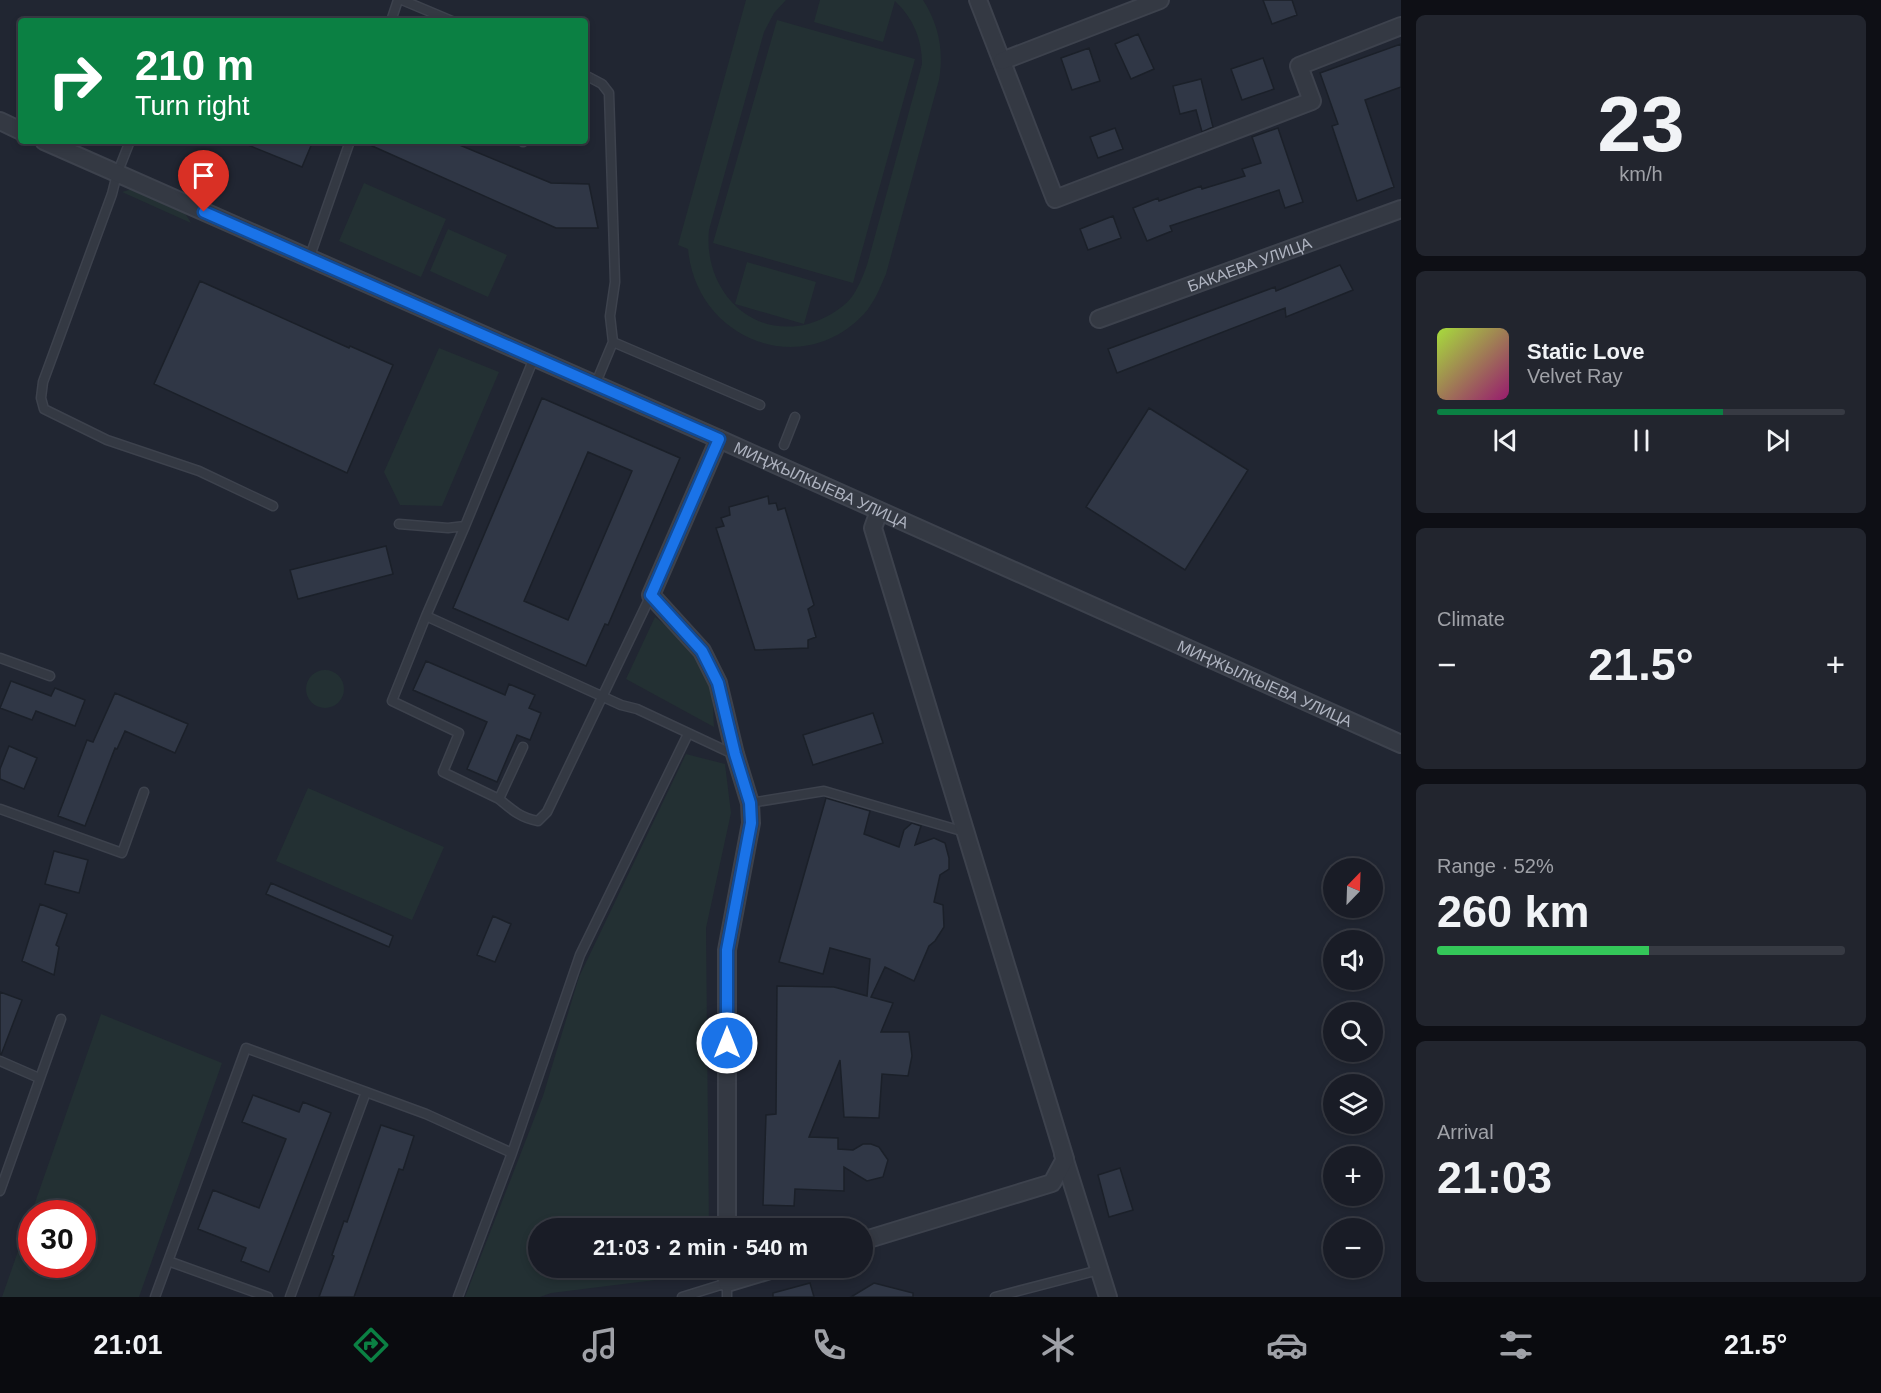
<!DOCTYPE html>
<html lang="en">
<head>
<meta charset="utf-8">
<style>
  :root { --surface:#191c26; --page:#22252e; --text:#f1f3f6; --muted:#9fa1a7; --line:#373a43; --accent:#0b8043 }
  body { margin:0; font-family:Arial,sans-serif; background:var(--page); color:var(--text); height:100vh; display:flex; flex-direction:column; font-size:22px; white-space:nowrap }
  * { box-sizing:border-box; margin:0 }
  p { font-size:20px; color:var(--muted) }
  .icon { flex:none; width:33px; height:33px; fill:none; stroke:currentColor; stroke-width:2; stroke-linecap:round; stroke-linejoin:round }
  .map { position:relative; flex:1; overflow:hidden }
  .side { display:flex; flex-direction:column; gap:15px; padding:15px; background:#0e0f15; width:480px }
  .side>* { flex:none }
  .guide { position:absolute; left:18px; top:18px; width:570px; height:126px; border-radius:6px; box-shadow:0 3px 9px #0003,0 0 0 2px var(--line); background:#0b8043; color:#fff; overflow:hidden }
  .needle { width:39px; rotate:23deg }
  .buttons { position:absolute; left:1323px; top:858px; display:grid; gap:12px }
  .buttons a { display:grid; place-items:center; width:60px; height:60px; border-radius:50%; background:var(--surface); box-shadow:0 3px 9px #0003,0 0 0 2px var(--line); font-size:30px }
  .speed { position:absolute; left:18px; top:1200px; display:flex; gap:12px; font-size:30px; font-weight:700; text-align:center }
  .speed>* { display:grid; place-content:center; width:78px; height:78px; border-radius:50%; background:var(--surface); box-shadow:0 3px 9px #0003,0 0 0 2px var(--line); line-height:1 }
  .speed .limit { border:9px solid #d22; background:#fff; color:#111 }
  .pin { position:absolute; display:grid; place-items:center; width:51px; height:51px; color:#fff; margin:-62px -26px; border-radius:50% 50% 50% 0; rotate:-45deg; box-shadow:0 0 6px #0007 }
  .pin .icon { rotate:45deg }
  .me { position:absolute; width:66px; margin:-33px; rotate:0deg; stroke-linejoin:round; filter:drop-shadow(0 0 4px #0008) }
  .turn { display:flex; align-items:center; gap:21px; height:126px; padding:0 18px; font-size:27px }
  .turn .icon { width:78px; height:78px; stroke-width:2.5 }
  .turn b { display:block; font-size:42px; line-height:51px }
  .big { font-size:45px; font-weight:700; line-height:1.1 }
  .side .card { flex:1; display:flex; flex-direction:column; justify-content:center; gap:9px; min-width:0; padding:0 21px; border-radius:9px; background:var(--page) }
  .side .dial { align-items:center; gap:0 }
  .dial b { font-size:78px; line-height:1 }
  .song { display:flex; align-items:center; gap:18px }
  .cover { width:72px; height:72px; border-radius:9px; background:linear-gradient(135deg,hsl(80 70% 55%),hsl(320 70% 35%)) }
  .played { height:6px; border-radius:3px; background:linear-gradient(90deg,var(--accent) 70%,var(--line) 70%) }
  .keys { display:flex; justify-content:space-around; direction:ltr }
  .heat { display:flex; justify-content:space-between; align-items:center; font-size:33px; direction:ltr }
  .charge { height:9px; border-radius:4px; background:linear-gradient(90deg,#34c759 52%,var(--line) 0) }
  .trip { position:absolute; left:528px; top:1218px; width:345px; height:60px; border-radius:30px; background:var(--surface); box-shadow:0 3px 9px #0003,0 0 0 2px var(--line); font-weight:700; line-height:60px; text-align:center }
  .tabs { display:flex; height:96px; justify-content:space-around; align-items:center; background:#0a0b0f; color:var(--muted) }
  .tabs .icon { width:42px; height:42px }
  .tabs .current { color:var(--accent) }
  .tabs b { font-size:27px; color:var(--text) }
  main { display:flex; flex:1; min-height:0 }
  .map>svg:first-child { display:block }
</style>
</head>
<body>
<main>
<div class="map">
<svg width="1401" height="1297" viewBox="0 0 1401 1297">
  <rect width="100%" height="100%" fill="#212632"/>
  <!-- green -->
  <path fill="#233033" fill-rule="evenodd" d="M746,0H786L774,13L764,32L709,230C703,287 748,339 808,324C824,319 840,311 851,298C858,289 863,276 867,265L922,64C922,39 913,18 895,1L883,42L814,22L820,0H923C939,25 944,51 939,80L886,274C880,288 874,303 864,314C801,381 696,339 688,249L678,245Z
    M777,20L915,59L853,283L713,243Z
    M364,183L446,219L421,277L339,241Z
    M132,189L185,213L191,223L122,192Z
    M448,229L507,255L488,297L430,271Z
    M747,262L816,282L804,324L735,304Z
    M439,348L499,372L442,506L400,505L384,472Z
    M655,617C680,637 702,657 711,690C714,701 713,715 714,727L626,679Z
    M306 689a19 19 0 1 1 38 0a19 19 0 1 1-38 0Z
    M686,754L725,764L731,813L706,928L709,1228H538V1268H702L663,1279L551,1293L540,1297H465L543,1096L579,977Z
    M308,788L444,847L412,920L276,861Z
    M101,1014L222,1063L139,1297H2ZM32,1214H82V1264H32Z"/>
  <!-- building -->
  <path fill="#303746" stroke="#1b2029" stroke-width="1.5" fill-rule="evenodd" d="M1263,0H1292L1297,15L1272,24Z
    M1138,34L1154,69L1131,79L1115,44Z
    M1401,44V87L1365,100L1394,187L1357,201L1332,126L1338,124L1320,73Z
    M1089,48L1100,81L1072,90L1061,58Z
    M1263,58L1274,89L1242,100L1231,69Z
    M1201,79L1213,127L1202,132L1196,110L1180,114L1173,86Z
    M1115,128L1123,149L1098,158L1090,137Z
    M1278,128L1303,202L1285,208L1279,190L1170,226L1172,231L1147,241L1133,208L1158,198L1159,201L1201,186L1202,189L1245,176L1242,169L1261,163L1252,137Z
    M238,141H313L302,167Z
    M361,141H450L551,183L589,184L598,228H556Z
    M1113,216L1121,238L1088,250L1080,229Z
    M1340,265L1353,290L1286,317L1285,308L1117,373L1108,349L1275,287L1276,291Z
    M200,281L349,348L350,346L393,365L347,473L154,384Z
    M542,398L680,458L608,625L605,624L586,666L453,608ZM588,452L632,471L568,620L524,601Z
    M1149,408L1248,470L1185,570L1086,507Z
    M768,496L769,504L776,503L778,510L785,508L814,605L808,609L816,637L808,640V648L755,650L716,528L724,526L721,518L730,515L729,507Z
    M386,546L393,574L298,599L290,570Z
    M426,661L505,695L509,684L535,695L529,708L541,713L530,740L517,735L497,782L467,769L487,722L413,690Z
    M11,681L51,696L55,688L85,700L75,726L36,711L32,720L0,708Z
    M115,693L188,724L175,753L125,731L117,749L115,748L85,826L58,816L87,740L93,742Z
    M873,713L883,743L813,765L803,735Z
    M9,746L37,758L24,789L0,779V769Z
    M826,798L870,811L864,834L899,847L904,830L912,823L921,826L915,845L934,838L945,843L949,858V869L940,875L934,902L943,905L944,927L935,941L929,946L914,981L885,967L871,997L893,1003L881,1032H909L912,1056L908,1076L882,1074L879,1118L844,1117L840,1060L809,1137L838,1138V1149L853,1150L863,1144H871L879,1147L888,1160L883,1177L867,1181L844,1167V1191L795,1189L794,1206L763,1205L766,1115L776,1114L777,986L834,987L867,996L870,959L830,948L823,974L779,962Z
    M54,851L88,860L79,893L45,884Z
    M271,883L393,936L389,947L266,894Z
    M40,904L67,914L56,945L59,947L54,975L22,961Z
    M493,916L511,924L495,962L477,955Z
    M0,992L22,1000L1,1055H0Z
    M253,1095L299,1112L303,1102L331,1113L269,1272L241,1261L246,1248L198,1229L213,1190L259,1208L286,1139L242,1122Z
    M381,1125L414,1136L403,1170L399,1169L354,1297H319L334,1256L332,1255L344,1221L347,1222Z
    M1120,1168L1133,1210L1109,1217L1098,1175Z
    M810,1283L814,1297H773V1293Z
    M874,1283L913,1293V1297H851Z"/>
  <g fill="none" stroke-linecap="round" stroke-linejoin="round">
    <defs>
      <path id="lane" d="M402,0L452,21
        M391,21L398,0
        M585,75L602,84L609,93L615,282L610,316L613,342L595,385
        M130,141L117,174L112,194L43,382L41,398L44,409L107,440L199,471L273,506
        M523,142V141
        M309,259L350,141
        M613,342L760,405
        M784,445L795,417
        M399,524L448,528L465,526L534,358
        M465,526L426,616L621,705L637,709L733,754
        M426,616L392,701L459,733L443,772L499,799L523,747
        M0,658L50,676
        M499,799C512,810 521,818 538,821L547,812L651,595
        M750,803L824,791L965,832
        M0,809L122,853L144,792
        M0,1061L39,1078
        M366,1092L426,1114L512,1153
        M0,1191L61,1019
        M168,1261L268,1297
        M155,1297L246,1048L366,1092L290,1297
        M458,1297L512,1153L580,955L688,734
        M682,1297L727,1283V1297
        M995,1297L1099,1270"/>
      <g id="street">
        <path d="M978,0L1055,199L1312,101L1299,66L1401,26"/>
        <path d="M1002,61L1160,0"/>
        <path d="M0,121L21,131"/>
        <path id="s1" d="M44,141L719,439L1401,744"/>
        <path id="s2" d="M1099,319L1401,209"/>
        <path d="M719,439L651,595L702,651L718,683L735,754L750,803L751,823L727,950V1228"/>
        <path d="M1063,1154L1108,1297"/>
        <path d="M862,1241L1052,1183L1065,1159L873,528L879,511"/>
        <path d="M727,1268V1283L777,1268"/>
      </g>
    </defs>
    <!-- lane casing -->
    <use href="#lane" stroke="#3d424d" stroke-width="11"/>
    <!-- street casing -->
    <use href="#street" stroke="#3d424d" stroke-width="20"/>
    <!-- lane -->
    <use href="#lane" stroke="#343943" stroke-width="8"/>
    <!-- street -->
    <use href="#street" stroke="#343943" stroke-width="16"/>
  </g>
  <g fill="none" stroke-linecap="round" stroke-linejoin="round">
    <defs>
      <path id="route" d="M204,212L719,439L651,595L702,651L718,683L735,754L750,803L751,823L727,950V1043"/>
    </defs>
    <!-- route casing -->
    <use href="#route" stroke="#114b97" stroke-width="15"/>
    <!-- route -->
    <use href="#route" stroke="#1a73e8" stroke-width="10"/>
  </g>
  <g text-anchor="middle" stroke-width="6" stroke-linejoin="round" paint-order="stroke">
    <!-- street labels -->
    <g font-size="16" fill="#aeb3c0" stroke="#191e27">
      <text dy="6" stroke="none"><textPath href="#s2" startOffset="160">БАКАЕВА УЛИЦА</textPath></text>
      <text dy="6" stroke="none"><textPath href="#s1" startOffset="850">МИҢЖЫЛКЫЕВА УЛИЦА</textPath></text>
      <text dy="6" stroke="none"><textPath href="#s1" startOffset="1336">МИҢЖЫЛКЫЕВА УЛИЦА</textPath></text>
    </g>
  </g>
</svg>
<div class="buttons">
<a><svg class="needle" viewBox="-14 -14 28 28"><path d="M0-13l5 13h-10z" fill="#e53935"/><path d="M0 13l5-13h-10z" fill="#9fa1a7"/></svg></a>
<a><svg class="icon" aria-label="sound" viewBox="0 0 24 24"><path d="M4 9h4l5-4v14l-5-4H4zM17 9q2 3 0 6"/></svg></a>
<a><svg class="icon" aria-label="search" viewBox="0 0 24 24"><circle cx="10" cy="10" r="6"/><path d="M15 15l6 6"/></svg></a>
<a><svg class="icon" aria-label="layers" viewBox="0 0 24 24"><path d="M12 4l9 5-9 5-9-5zM3 14l9 5 9-5"/></svg></a>
<a>+</a>
<a>−</a>
</div>
<div class="speed"><div class="limit">30</div></div>
<div class="pin" style="left:204px;top:212px;background:#d93025"><svg class="icon" aria-label="arrive" viewBox="0 0 24 24"><path d="M6 21V4h12l-3 4 3 4H6"/></svg></div>
<svg class="me" style="left:727px;top:1043px" viewBox="-20 -20 40 40"><circle r="17" fill="#1a73e8" stroke="#fff" stroke-width="3"/><path d="M0-11L8 9 0 5-8 9z" fill="#fff"/></svg>
<div class="trip">21:03 · 2 min · 540 m</div>
<div class="guide">
<div class="turn"><svg class="icon" aria-label="right" viewBox="0 0 24 24"><path d="M7 20v-9h11M14 6l5 5-5 5"/></svg><div><b>210 m</b>Turn right</div></div>
</div>
</div>
<section class="side">
<div class="card dial"><b>23</b><p>km/h</p></div>
<div class="card">
<div class="song"><i class="cover"></i><div><b>Static Love</b><p>Velvet Ray</p></div></div>
<div class="played"></div>
<div class="keys"><svg class="icon" aria-label="previous" viewBox="0 0 24 24"><path d="M18 5L8 12l10 7zM5 5v14"/></svg><svg class="icon" aria-label="pause" viewBox="0 0 24 24"><path d="M8 5v14M16 5v14"/></svg><svg class="icon" aria-label="next" viewBox="0 0 24 24"><path d="M6 5l10 7-10 7zM19 5v14"/></svg></div>
</div>
<div class="card"><p>Climate</p>
<div class="heat"><a>−</a><b class="big">21.5°</b><a>+</a></div>
</div>
<div class="card"><p>Range · 52%</p><b class="big">260 km</b><div class="charge"></div></div>
<div class="card"><p>Arrival</p><b class="big">21:03</b></div>
</section>
</main>
<nav class="tabs">
<b>21:01</b>
<svg class="icon current" aria-label="directions" viewBox="0 0 24 24"><path d="M12 3l9 9-9 9-9-9zM9 14v-3h6M13 9l2 2-2 2"/></svg>
<svg class="icon" aria-label="music" viewBox="0 0 24 24"><path d="M9 18V5l10-2v13"/><circle cx="6" cy="18" r="3"/><circle cx="16" cy="16" r="3"/></svg>
<svg class="icon" aria-label="phone" viewBox="0 0 24 24"><path d="M5 4h4l2 5-3 2q2 4 5 5l2-3 5 2v4C11 20 4 13 5 4z"/></svg>
<svg class="icon" aria-label="climate" viewBox="0 0 24 24"><path d="M12 3v18M4 7l16 10M4 17L20 7"/></svg>
<svg class="icon" aria-label="car" viewBox="0 0 24 24"><path d="M5 17H2v-5l4-1 3-4h7l3 4 3 1v5h-3M9 17h6M6 11h13"/><circle cx="7" cy="17" r="2"/><circle cx="17" cy="17" r="2"/></svg>
<svg class="icon" aria-label="filters" viewBox="0 0 24 24"><path d="M4 7h16M4 17h16"/><circle cx="9" cy="7" r="2"/><circle cx="15" cy="17" r="2"/></svg>
<b>21.5°</b>
</nav>
</body>
</html>
